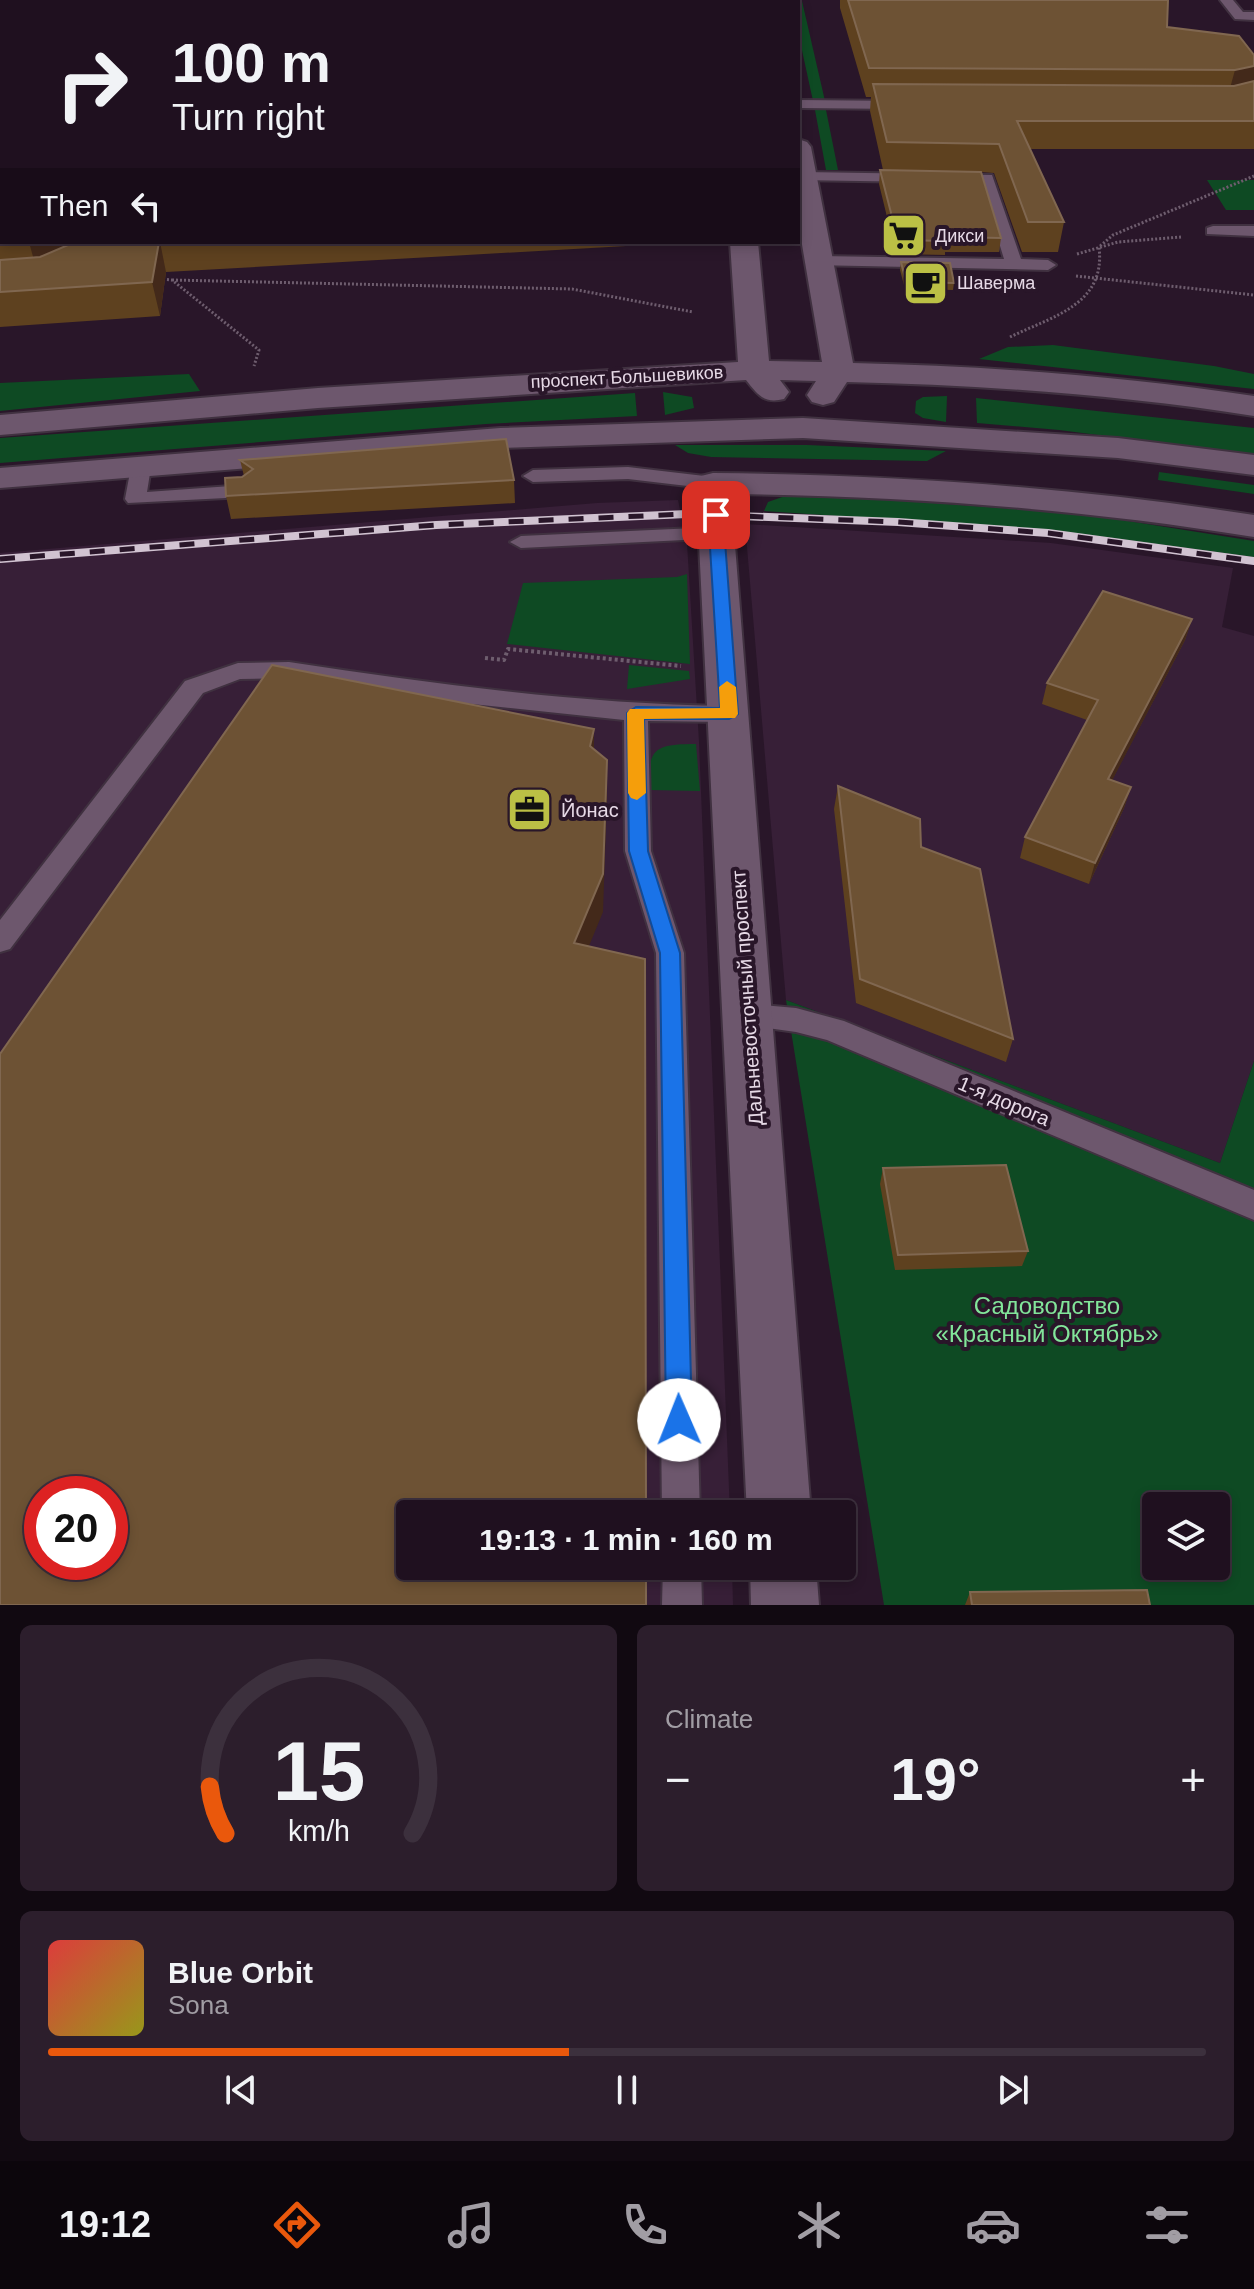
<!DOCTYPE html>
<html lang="en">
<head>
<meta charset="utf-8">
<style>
  :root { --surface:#1f101f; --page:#2c1e2c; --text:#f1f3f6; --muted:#a19da4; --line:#3c303d; --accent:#ea580c }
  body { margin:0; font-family:Helvetica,sans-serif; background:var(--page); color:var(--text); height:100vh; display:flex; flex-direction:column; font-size:30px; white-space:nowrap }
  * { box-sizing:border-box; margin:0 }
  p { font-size:26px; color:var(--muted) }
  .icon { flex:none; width:44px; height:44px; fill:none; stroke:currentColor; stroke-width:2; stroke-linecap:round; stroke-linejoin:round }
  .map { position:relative; height:1605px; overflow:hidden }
  .drawer { display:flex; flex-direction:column; gap:20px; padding:20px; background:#110911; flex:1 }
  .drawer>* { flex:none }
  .hud { position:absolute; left:0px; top:0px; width:800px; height:244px; box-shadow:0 4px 12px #0003,0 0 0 2px var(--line); background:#1f101f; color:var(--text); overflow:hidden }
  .controls { position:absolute; left:1142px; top:1492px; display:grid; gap:16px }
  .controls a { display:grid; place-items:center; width:88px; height:88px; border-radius:8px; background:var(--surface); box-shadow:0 4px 12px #0003,0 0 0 2px var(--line); font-size:40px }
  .speed { position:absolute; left:24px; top:1476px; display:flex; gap:16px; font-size:40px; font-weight:700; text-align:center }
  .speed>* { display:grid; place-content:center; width:104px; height:104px; border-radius:50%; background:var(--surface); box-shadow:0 4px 12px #0003,0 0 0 2px var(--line); line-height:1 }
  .speed .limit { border:12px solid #d22; background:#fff; color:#111 }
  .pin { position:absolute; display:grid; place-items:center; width:68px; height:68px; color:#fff; margin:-34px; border-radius:16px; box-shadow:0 4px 12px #0006 }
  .me { position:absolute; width:88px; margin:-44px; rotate:359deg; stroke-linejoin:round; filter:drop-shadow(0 0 6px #0008) }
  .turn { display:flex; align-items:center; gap:28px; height:168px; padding:0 40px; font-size:36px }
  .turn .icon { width:104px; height:104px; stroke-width:2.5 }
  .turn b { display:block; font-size:56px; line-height:68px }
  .then { display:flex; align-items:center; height:76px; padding:0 40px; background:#0003; gap:16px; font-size:30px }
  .big { font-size:60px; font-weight:800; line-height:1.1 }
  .drawer .widget { flex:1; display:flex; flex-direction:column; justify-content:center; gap:12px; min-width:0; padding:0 28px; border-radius:12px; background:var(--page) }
  .drawer .dial { align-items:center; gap:0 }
  .dial svg { height:208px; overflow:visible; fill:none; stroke:var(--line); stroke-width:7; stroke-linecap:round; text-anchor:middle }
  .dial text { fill:var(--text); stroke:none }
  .song { display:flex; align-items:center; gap:24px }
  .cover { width:96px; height:96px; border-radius:12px; background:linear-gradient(135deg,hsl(0 70% 55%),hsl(60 70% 35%)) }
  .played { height:8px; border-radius:4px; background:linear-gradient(90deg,var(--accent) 45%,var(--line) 45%) }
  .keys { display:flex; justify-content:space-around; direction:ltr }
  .heat { display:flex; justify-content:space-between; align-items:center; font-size:44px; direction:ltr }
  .drawer .tiles { flex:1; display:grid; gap:20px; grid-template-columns:1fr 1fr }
  .widget:last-child { grid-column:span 2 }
  .trip { position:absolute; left:396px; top:1500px; width:460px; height:80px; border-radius:8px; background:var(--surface); box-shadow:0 4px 12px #0003,0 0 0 2px var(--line); font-weight:800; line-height:80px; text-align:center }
  .tab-bar { display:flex; height:128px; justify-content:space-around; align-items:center; background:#0c060c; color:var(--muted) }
  .tab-bar .icon { width:56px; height:56px }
  .tab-bar .on { color:var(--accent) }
  .tab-bar b { font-size:36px; color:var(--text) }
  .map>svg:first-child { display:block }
</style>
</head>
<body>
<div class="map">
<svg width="1254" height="1605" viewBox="0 0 1254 1605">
  <rect width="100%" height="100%" fill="#291629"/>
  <!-- built -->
  <path fill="#371f37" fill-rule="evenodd" d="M678,500L687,543L699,742L730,1514H410V1566H732L733,1605H0V553L597,503ZM42,1494H110V1562H42Z
    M745,524L1051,543L1233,568L1222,627L1254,636V1061L1220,1163L786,1000Z"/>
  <!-- green -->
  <path fill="#0e4a23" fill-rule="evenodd" d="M792,1H802L825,101H813L798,32V2Z
    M815,110H826L838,170H826Z
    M1207,180H1254V210H1226Z
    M1053,345L1214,366L1254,374V389L979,359L1008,347Z
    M189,374L200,391L0,411V383Z
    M663,392L692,397L694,408L665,415Z
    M635,393L637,416L486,424L0,463V438Z
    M947,396L946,422L923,418L915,413L916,401L923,397Z
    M976,398L1254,428V455L1059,430L977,423Z
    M675,445H807L946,451L927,461L711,457L688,453Z
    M1159,472L1254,485V494L1158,480Z
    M785,496L891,500L1084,514L1254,541V557L1060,531L764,511L768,502Z
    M687,574L690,664L507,644L523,583L677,577Z
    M629,665L689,671L690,679L627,689Z
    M696,744L700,791L649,790C648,749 653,744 696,744Z
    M786,1000L1220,1163L1254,1061V1605H884ZM1156,1506H1216V1566H1156Z"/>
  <!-- forest -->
  <path fill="#176632" d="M0,0H194L2,2L0,174Z"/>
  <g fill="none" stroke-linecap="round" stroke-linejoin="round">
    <defs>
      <path id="lane" d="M651,0H663V2H651Z
        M1220,0H1233L1243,12H1254V20L1235,19Z
        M798,100L903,101L910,105L903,109L798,108Z
        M803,172L992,175L1021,259L1048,260L1056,265L1048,270L813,265L811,261L819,256L1004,259L981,183L798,180V174Z
        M1213,226H1254V236L1207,234V228Z
        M141,461L151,467L147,492L245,485L255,491L245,497L128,503L125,499L131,467Z
        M628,467L713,477L723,483L713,489L628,479L533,482L523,476L533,470Z
        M717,527L725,528L728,533L725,538L521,548L510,542L521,536Z
        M289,662C435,684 581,704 729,706L738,708L741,714L738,720L729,722L648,721L651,851L684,953L700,1514H662L656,953L625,851L624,720L444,701L289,678L240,679L203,693L10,949L0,952V920L185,681L238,663Z
        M749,1004L796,1008L844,1021L1254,1190V1220L827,1040L796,1032L739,1024L734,1016L739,1008Z
        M663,1566H701L702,1605H662Z"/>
      <path id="street" d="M713,473C895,475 1074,487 1254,515V537C1081,509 907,496 731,494L811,1514H747L696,483L701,476Z
        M750,1566H816L819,1605H751Z"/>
      <path id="secondary" d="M713,0H733L735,2H713Z
        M762,0H782L784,2H762Z
        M798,139L807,142L811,147L853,363C987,366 1121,376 1254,396V416C1120,395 983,385 847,382L834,402L823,405L812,402L807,395L816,381L780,380L789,392L784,399C764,404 758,395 746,380L318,408L0,435V415L318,388L738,362L730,242H758L769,361L822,362L798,221Z
        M803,418L1118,438L1254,455V475L1118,458L803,438L500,448L0,488V468L500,428Z"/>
    </defs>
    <!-- lane casing -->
    <use href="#lane" stroke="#403140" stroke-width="4"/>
    <!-- street casing -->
    <use href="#street" stroke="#403140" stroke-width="4"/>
    <!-- secondary casing -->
    <use href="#secondary" stroke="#403140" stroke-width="4"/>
    <!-- path-far1 -->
    <path stroke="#6e5d6e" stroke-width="3" stroke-dasharray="2 2" stroke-linecap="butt" d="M1077,254L1118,242L1181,237
      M1076,276L1254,295
      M159,279L172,280L259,350L254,366
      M172,280L572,289L693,312
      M1010,337C1053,316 1106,305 1099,247L1113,235L1254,176"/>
    <!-- path -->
    <path stroke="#6e5d6e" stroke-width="4" stroke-dasharray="3 3" stroke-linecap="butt" d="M485,658L504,660L508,649L681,666"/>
    <!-- lane -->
    <use href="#lane" fill="#6d576d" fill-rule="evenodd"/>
    <!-- street -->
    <use href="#street" fill="#6d576d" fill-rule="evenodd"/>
    <!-- secondary -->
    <use href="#secondary" fill="#6d576d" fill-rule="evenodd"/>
    <defs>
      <path id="rail" d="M0,559L436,525L687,514L898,522L1048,533L1254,561"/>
    </defs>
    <!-- rail casing -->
    <use href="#rail" stroke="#d1c3d1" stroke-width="8"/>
    <!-- rail -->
    <use href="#rail" stroke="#291629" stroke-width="5" stroke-dasharray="15" stroke-linecap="butt"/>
  </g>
  <!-- wall -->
  <path fill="#5e411f" d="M840,0H1168L1167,27L1254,55V149H1030L1064,222L1058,252H1022L994,173L981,172L1001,238L999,252H945V255L896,254L879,184L880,170H883L870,111L871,97H866L840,8Z
    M0,175L2,242H644V245L166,272L160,316L0,327Z
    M901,262L954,283L953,290L905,289L900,270Z
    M240,460L514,480L515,503L231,519L226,496L244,476Z
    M1192,619L1185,640L1112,780L1131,787L1124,808L1089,884L1020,858L1025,837L1087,720L1042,704L1047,683Z
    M838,786L921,847L1013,1039L1006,1062L856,1003L834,809Z
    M883,1168L1028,1251L1022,1266L895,1270L880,1184Z
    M970,1592L1150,1605H965Z"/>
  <!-- shaded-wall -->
  <path fill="#43291a" d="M1254,66V89L1227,99L1235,70Z
    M29,242H124L38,275Z
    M159,242H160L166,272L160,316L152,282Z
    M1192,619L1185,640L1102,800L1108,779Z
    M594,729V767L590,746Z
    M607,760V798L603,912L575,980L574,943Z
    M1131,787L1124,808L1089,884L1095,863Z"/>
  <!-- building -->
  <path fill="#6d5234" stroke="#806750" stroke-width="2" fill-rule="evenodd" d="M441,0H637V2H440Z
    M848,0H1168L1167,27L1239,36L1254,55V66L1235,70L869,68Z
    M1254,81V121H1017L1064,222H1028L999,144L887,142L873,84L1234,86Z
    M880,170L981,172L1001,238L946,237L947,241L898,240Z
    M0,175H2V242H29L0,244Z
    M75,242H159L152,282L0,292V260L40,257Z
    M901,262L950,263L954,283L906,282Z
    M506,439L514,480L226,496L225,478L242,477L253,469L240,460Z
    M1103,591L1192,619L1108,779L1131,787L1095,863L1025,837L1098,700L1047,683Z
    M272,665L594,729L590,746L607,760L603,874L574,943L645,959L646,1514H410V1566H646V1605H0V1054ZM42,1494H110V1562H42Z
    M838,786L920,819L921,847L980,869L1013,1039L860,979Z
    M1006,1165L1028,1251L898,1255L883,1168Z
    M1147,1590L1150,1605H972L970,1592Z"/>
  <!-- route -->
  <path fill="#1a73e8" stroke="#114b97" stroke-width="2" d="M716,510L723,515L738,714L729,719H644L648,851L680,953L692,1420L688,1429L679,1433L670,1429L666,1420L660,953L629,851L627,713L636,707L720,708L708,515Z"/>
  <!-- slow -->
  <path fill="#f59e0b" d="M727,681L736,687L738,714L735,718L644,719L646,793L637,800L631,798L628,793L627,713L630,709L720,708L719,687Z"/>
  <!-- icons -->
  <defs>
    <symbol id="supermarket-square" viewBox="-11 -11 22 22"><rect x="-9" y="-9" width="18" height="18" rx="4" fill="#bbc045" stroke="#291629"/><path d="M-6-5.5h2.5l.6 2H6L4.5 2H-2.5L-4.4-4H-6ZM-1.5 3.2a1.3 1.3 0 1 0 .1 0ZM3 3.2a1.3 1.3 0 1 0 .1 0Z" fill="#111"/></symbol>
    <symbol id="cafe-square" viewBox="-11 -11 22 22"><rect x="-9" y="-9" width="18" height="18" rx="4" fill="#bbc045" stroke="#291629"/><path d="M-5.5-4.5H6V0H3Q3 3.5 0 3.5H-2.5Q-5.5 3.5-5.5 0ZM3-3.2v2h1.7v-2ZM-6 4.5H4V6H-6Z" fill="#111"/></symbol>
    <symbol id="office-square" viewBox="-11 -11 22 22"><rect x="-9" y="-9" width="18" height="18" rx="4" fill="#bbc045" stroke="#291629"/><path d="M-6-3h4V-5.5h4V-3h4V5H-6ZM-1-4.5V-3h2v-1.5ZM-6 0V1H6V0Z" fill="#111"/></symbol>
  </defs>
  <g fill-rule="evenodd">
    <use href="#supermarket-square" x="878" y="210" width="51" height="51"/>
    <use href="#cafe-square" x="900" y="258" width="51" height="51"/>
    <use href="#office-square" x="504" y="784" width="51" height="51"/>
  </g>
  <g text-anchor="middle" stroke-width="8" stroke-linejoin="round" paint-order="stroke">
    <!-- far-poi labels -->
    <g font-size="18" fill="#e6d9e6" stroke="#291629" text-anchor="start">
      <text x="935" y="242">Дикси</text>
      <text x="957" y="289">Шаверма</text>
    </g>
    <!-- far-street labels -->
    <g font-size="18" fill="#e6d9e6" stroke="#291629">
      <text transform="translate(627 377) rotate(-3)" y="6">проспект Большевиков</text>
    </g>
    <!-- poi labels -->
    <g font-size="20" fill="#e6d9e6" stroke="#291629" text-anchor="start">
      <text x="561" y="817">Йонас</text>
    </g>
    <!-- street labels -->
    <g font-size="20" fill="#e6d9e6" stroke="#291629">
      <text transform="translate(747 998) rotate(-94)" y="7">Дальневосточный проспект</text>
      <text transform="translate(1004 1101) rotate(23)" y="7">1-я дорога</text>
    </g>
    <!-- near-park labels -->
    <g font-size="24" fill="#82e59a" stroke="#291629">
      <text x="1047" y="1314">Садоводство<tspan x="1047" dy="28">«Красный Октябрь»</tspan></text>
    </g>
  </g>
</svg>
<div class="controls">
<a><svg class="icon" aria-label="layers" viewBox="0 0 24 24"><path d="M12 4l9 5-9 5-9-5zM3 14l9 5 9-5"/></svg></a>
</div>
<div class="speed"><div class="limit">20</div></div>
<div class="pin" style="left:716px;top:515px;background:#d93025"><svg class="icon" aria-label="arrive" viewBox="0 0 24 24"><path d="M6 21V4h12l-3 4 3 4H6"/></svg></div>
<svg class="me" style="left:679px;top:1420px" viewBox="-20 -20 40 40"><circle r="19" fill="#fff"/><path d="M0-13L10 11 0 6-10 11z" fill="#1a73e8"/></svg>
<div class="trip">19:13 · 1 min · 160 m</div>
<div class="hud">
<div class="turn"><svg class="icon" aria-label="right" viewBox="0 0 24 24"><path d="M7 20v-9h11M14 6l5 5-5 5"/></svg><div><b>100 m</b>Turn right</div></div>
<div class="then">Then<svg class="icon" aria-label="left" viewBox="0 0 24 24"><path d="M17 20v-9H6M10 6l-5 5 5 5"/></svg></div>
</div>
</div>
<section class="drawer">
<div class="tiles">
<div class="widget dial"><svg viewBox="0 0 100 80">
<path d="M14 69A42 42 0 1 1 86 69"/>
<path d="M14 69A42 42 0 0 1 8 51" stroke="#ea580c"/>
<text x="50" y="56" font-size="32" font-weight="700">15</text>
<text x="50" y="72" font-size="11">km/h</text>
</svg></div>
<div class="widget"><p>Climate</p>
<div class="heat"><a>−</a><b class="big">19°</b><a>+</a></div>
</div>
<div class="widget">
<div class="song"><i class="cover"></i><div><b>Blue Orbit</b><p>Sona</p></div></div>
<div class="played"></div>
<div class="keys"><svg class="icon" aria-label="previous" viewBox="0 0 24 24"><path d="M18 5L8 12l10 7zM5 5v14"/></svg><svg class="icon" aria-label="pause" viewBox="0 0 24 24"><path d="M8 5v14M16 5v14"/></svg><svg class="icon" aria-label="next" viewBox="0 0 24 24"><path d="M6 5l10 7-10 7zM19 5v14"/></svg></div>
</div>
</div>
</section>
<nav class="tab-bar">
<b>19:12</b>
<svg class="icon on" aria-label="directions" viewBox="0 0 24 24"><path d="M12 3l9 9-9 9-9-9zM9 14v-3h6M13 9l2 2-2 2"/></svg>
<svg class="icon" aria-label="music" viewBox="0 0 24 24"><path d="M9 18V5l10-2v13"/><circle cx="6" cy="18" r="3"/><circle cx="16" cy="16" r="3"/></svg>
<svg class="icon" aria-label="phone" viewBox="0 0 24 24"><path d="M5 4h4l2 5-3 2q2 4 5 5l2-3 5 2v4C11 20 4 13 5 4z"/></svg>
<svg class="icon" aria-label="climate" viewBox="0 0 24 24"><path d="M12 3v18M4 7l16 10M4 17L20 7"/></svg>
<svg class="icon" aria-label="car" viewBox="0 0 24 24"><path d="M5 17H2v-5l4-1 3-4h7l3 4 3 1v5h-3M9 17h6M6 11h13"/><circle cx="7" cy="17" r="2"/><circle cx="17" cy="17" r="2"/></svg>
<svg class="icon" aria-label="filters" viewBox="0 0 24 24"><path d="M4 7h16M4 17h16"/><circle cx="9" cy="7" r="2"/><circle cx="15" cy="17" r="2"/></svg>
</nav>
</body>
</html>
